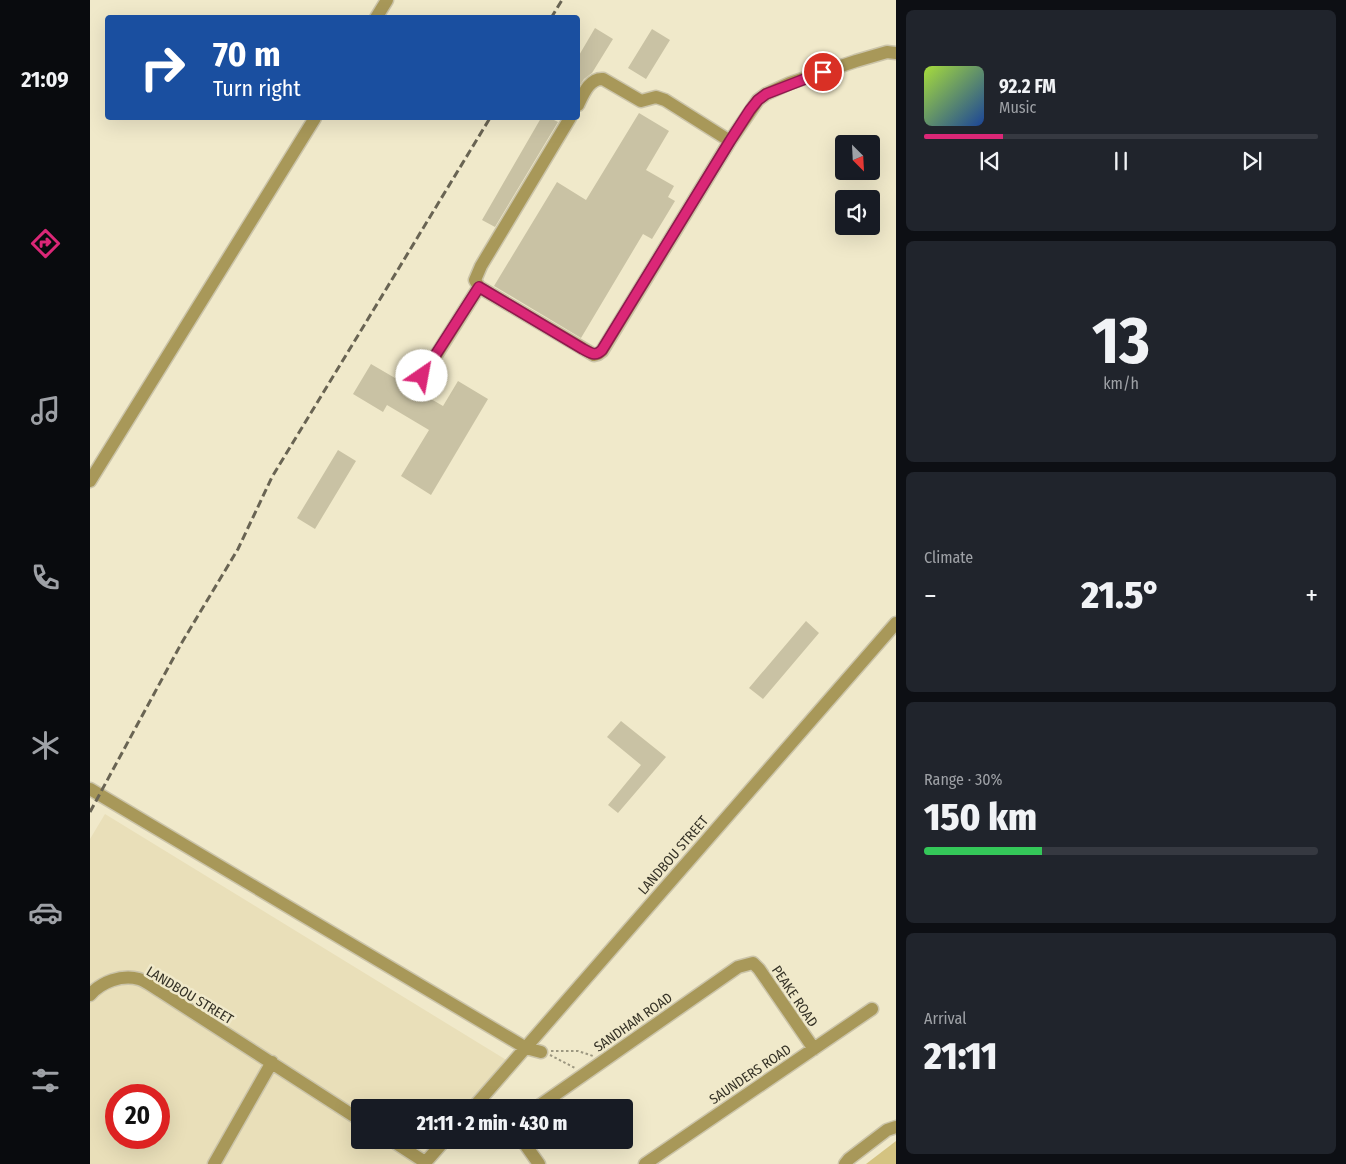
<!DOCTYPE html>
<html lang="en">
<head>
<meta charset="utf-8">
<style>
  :root { --surface:#171b24; --page:#20242c; --text:#f1f3f6; --muted:#9ea1a6; --line:#363941; --accent:#db2777 }
  body { margin:0; font-family:"Fira Sans Condensed",sans-serif; background:var(--page); color:var(--text); height:100vh; display:flex; flex-direction:column; font-size:19px; white-space:nowrap }
  * { box-sizing:border-box; margin:0 }
  p { font-size:16px; color:var(--muted) }
  .icon { flex:none; width:28px; height:28px; fill:none; stroke:currentColor; stroke-width:2; stroke-linecap:round; stroke-linejoin:round }
  .map { position:relative; flex:1; overflow:hidden }
  .side { display:flex; flex-direction:column; gap:10px; padding:10px; background:#0d0f14; width:450px }
  .side>* { flex:none }
  .top-card { position:absolute; left:15px; top:15px; width:475px; height:105px; border-radius:5px; box-shadow:0 5px 20px #0002; background:#1a4fa0; color:#fff; overflow:hidden }
  .needle { width:32px; rotate:156deg }
  .controls { position:absolute; left:745px; top:135px; display:grid; gap:10px }
  .controls a { display:grid; place-items:center; width:45px; height:45px; border-radius:5px; background:var(--surface); box-shadow:0 5px 20px #0002; font-size:25px }
  .speed { position:absolute; left:15px; top:1084px; display:flex; gap:10px; font-size:25px; font-weight:700; text-align:center }
  .speed>* { display:grid; place-content:center; width:65px; height:65px; border-radius:50%; background:var(--surface); box-shadow:0 5px 20px #0002; line-height:1 }
  .speed .limit { border:8px solid #d22; background:#fff; color:#111 }
  .pin { position:absolute; display:grid; place-items:center; width:42px; height:42px; color:#fff; margin:-21px; border:2px solid #fff; border-radius:50%; box-shadow:0 1px 5px #0007 }
  .me { position:absolute; width:55px; margin:-28px; rotate:33deg; stroke-linejoin:round; filter:drop-shadow(0 0 4px #0008) }
  .turn { display:flex; align-items:center; gap:18px; height:105px; padding:0 25px; font-size:22px }
  .turn .icon { width:65px; height:65px; stroke-width:2.5 }
  .turn b { display:block; font-size:35px; line-height:42px }
  .big { font-size:38px; font-weight:800; line-height:1.1 }
  .side .widget { flex:1; display:flex; flex-direction:column; justify-content:center; gap:8px; min-width:0; padding:0 18px; border-radius:8px; background:var(--page) }
  .side .dial { align-items:center; gap:0 }
  .dial b { font-size:65px; line-height:1 }
  .song { display:flex; align-items:center; gap:15px }
  .cover { width:60px; height:60px; border-radius:8px; background:linear-gradient(135deg,hsl(80 70% 55%),hsl(220 70% 35%)) }
  .played { height:5px; border-radius:2px; background:linear-gradient(90deg,var(--accent) 20%,var(--line) 20%) }
  .keys { display:flex; justify-content:space-around; direction:ltr }
  .heat { display:flex; justify-content:space-between; align-items:center; font-size:28px; direction:ltr }
  .charge { height:8px; border-radius:4px; background:linear-gradient(90deg,#34c759 30%,var(--line) 0) }
  .trip { position:absolute; left:261px; top:1099px; width:282px; height:50px; border-radius:5px; background:var(--surface); box-shadow:0 5px 20px #0002; font-weight:800; line-height:50px; text-align:center }
  main { display:flex; flex:1; min-height:0 }
  .dock { display:flex; flex-direction:column; width:90px; justify-content:space-around; align-items:center; background:#090b0e; color:var(--muted) }
  .dock .icon { width:35px; height:35px }
  .dock .active { color:var(--accent) }
  .dock b { font-size:22px; color:var(--text) }
  .map>svg:first-child { display:block }
</style>
</head>
<body>
<main>
<nav class="dock">
<b>21:09</b>
<svg class="icon active" aria-label="directions" viewBox="0 0 24 24"><path d="M12 3l9 9-9 9-9-9zM9 14v-3h6M13 9l2 2-2 2"/></svg>
<svg class="icon" aria-label="music" viewBox="0 0 24 24"><path d="M9 18V5l10-2v13"/><circle cx="6" cy="18" r="3"/><circle cx="16" cy="16" r="3"/></svg>
<svg class="icon" aria-label="phone" viewBox="0 0 24 24"><path d="M5 4h4l2 5-3 2q2 4 5 5l2-3 5 2v4C11 20 4 13 5 4z"/></svg>
<svg class="icon" aria-label="climate" viewBox="0 0 24 24"><path d="M12 3v18M4 7l16 10M4 17L20 7"/></svg>
<svg class="icon" aria-label="car" viewBox="0 0 24 24"><path d="M5 17H2v-5l4-1 3-4h7l3 4 3 1v5h-3M9 17h6M6 11h13"/><circle cx="7" cy="17" r="2"/><circle cx="17" cy="17" r="2"/></svg>
<svg class="icon" aria-label="filters" viewBox="0 0 24 24"><path d="M4 7h16M4 17h16"/><circle cx="9" cy="7" r="2"/><circle cx="15" cy="17" r="2"/></svg>
</nav>
<div class="map">
<svg width="806" height="1164" viewBox="0 0 806 1164">
  <rect width="100%" height="100%" fill="#f0e9ca"/>
  <!-- built -->
  <path fill="#e9dfb9" fill-rule="evenodd" d="M15,814L418,1061L376,1107L270,1108V1140H348L326,1164H0V839ZM26,1095H69V1138H26Z"/>
  <!-- green -->
  <path fill="#d4c381" d="M806,1141V1164H776Z"/>
  <!-- building -->
  <path fill="#c9c2a4" d="M505,28L523,39L502,73L494,79L488,88V57Z
    M562,29L580,40L556,79L538,68Z
    M549,113L579,131L556,170L584,186L578,197L585,201L562,239L553,234L491,338L404,286L467,182L496,200Z
    M451,118H460L468,122L405,227L392,220Z
    M281,364L353,406L368,381L398,399L341,495L311,476L339,430L297,405L293,412L263,394Z
    M248,450L266,461L225,529L207,518Z
    M716,621L729,633L673,699L659,688Z
    M531,721L576,757L528,813L518,805L551,765L517,737Z"/>
  <g fill="none" stroke-linecap="round" stroke-linejoin="round">
    <defs>
      <path id="minor" d="M286,18L297,0
        M488,105C493,95 499,78 513,79L551,101L566,97L575,100L640,141
        M480,118L391,266L385,280L389,287L504,355L508,354L512,351L640,141L668,100L676,94L700,83L766,61L797,52L806,53
        M333,376L389,287
        M0,481L225,118
        M0,789L436,1048L451,1052
        M0,995C11,982 32,974 49,979C56,981 63,987 70,991L270,1120
        M383,1108L806,623
        M446,1108L648,967L663,963L669,969L724,1049
        M301,1140L335,1162
        M432,1140L449,1164
        M124,1164L182,1062
        M334,1164L355,1140
        M555,1164L782,1009
        M755,1164L759,1159L797,1130L806,1127"/>
    </defs>
    <!-- minor casing -->
    <use href="#minor" stroke="#cbc4a9" stroke-width="15"/>
    <!-- path -->
    <path stroke="#9c9780" stroke-width="2" stroke-dasharray="2.5 2.5" stroke-linecap="butt" d="M461,1051H488L503,1056
      M460,1055L485,1068"/>
    <!-- minor -->
    <use href="#minor" stroke="#a89859" stroke-width="12"/>
    <!-- rail -->
    <path stroke="#696453" stroke-width="3" stroke-dasharray="8 4" stroke-linecap="butt" d="M461,18L472,0
      M0,812L91,644L148,549L182,477L400,118"/>
  </g>
  <g fill="none" stroke-linecap="round" stroke-linejoin="round">
    <defs>
      <path id="route" d="M332,376L389,287L493,349C501,353 505,357 512,350L640,141L660,110L668,100L676,94L733,72"/>
    </defs>
    <!-- route casing -->
    <use href="#route" stroke="#8e194d" stroke-width="12"/>
    <!-- route -->
    <use href="#route" stroke="#db2777" stroke-width="9"/>
  </g>
  <g text-anchor="middle" stroke-width="5" stroke-linejoin="round" paint-order="stroke">
    <!-- street labels -->
    <g font-size="14" fill="#353226" stroke="#f0e9ca">
      <text transform="translate(583 855) rotate(-49)" y="5">LANDBOU STREET</text>
      <text transform="translate(100 995) rotate(31)" y="5">LANDBOU STREET</text>
      <text transform="translate(705 996) rotate(56)" y="5">PEAKE ROAD</text>
      <text transform="translate(543 1022) rotate(-35)" y="5">SANDHAM ROAD</text>
      <text transform="translate(660 1074) rotate(-34)" y="5">SAUNDERS ROAD</text>
    </g>
  </g>
</svg>
<div class="controls">
<a><svg class="needle" viewBox="-14 -14 28 28"><path d="M0-13l5 13h-10z" fill="#e53935"/><path d="M0 13l5-13h-10z" fill="#9ea1a6"/></svg></a>
<a><svg class="icon" aria-label="sound" viewBox="0 0 24 24"><path d="M4 9h4l5-4v14l-5-4H4zM17 9q2 3 0 6"/></svg></a>
</div>
<div class="speed"><div class="limit">20</div></div>
<div class="pin" style="left:733px;top:72px;background:#d93025"><svg class="icon" aria-label="arrive" viewBox="0 0 24 24"><path d="M6 21V4h12l-3 4 3 4H6"/></svg></div>
<svg class="me" style="left:332px;top:376px" viewBox="-20 -20 40 40"><circle r="19" fill="#fff"/><path d="M0-13L10 11 0 6-10 11z" fill="#db2777"/></svg>
<div class="trip">21:11 · 2 min · 430 m</div>
<div class="top-card">
<div class="turn"><svg class="icon" aria-label="right" viewBox="0 0 24 24"><path d="M7 20v-9h11M14 6l5 5-5 5"/></svg><div><b>70 m</b>Turn right</div></div>
</div>
</div>
<section class="side">
<div class="widget">
<div class="song"><i class="cover"></i><div><b>92.2 FM</b><p>Music</p></div></div>
<div class="played"></div>
<div class="keys"><svg class="icon" aria-label="previous" viewBox="0 0 24 24"><path d="M18 5L8 12l10 7zM5 5v14"/></svg><svg class="icon" aria-label="pause" viewBox="0 0 24 24"><path d="M8 5v14M16 5v14"/></svg><svg class="icon" aria-label="next" viewBox="0 0 24 24"><path d="M6 5l10 7-10 7zM19 5v14"/></svg></div>
</div>
<div class="widget dial"><b>13</b><p>km/h</p></div>
<div class="widget"><p>Climate</p>
<div class="heat"><a>−</a><b class="big">21.5°</b><a>+</a></div>
</div>
<div class="widget"><p>Range · 30%</p><b class="big">150 km</b><div class="charge"></div></div>
<div class="widget"><p>Arrival</p><b class="big">21:11</b></div>
</section>
</main>
</body>
</html>
